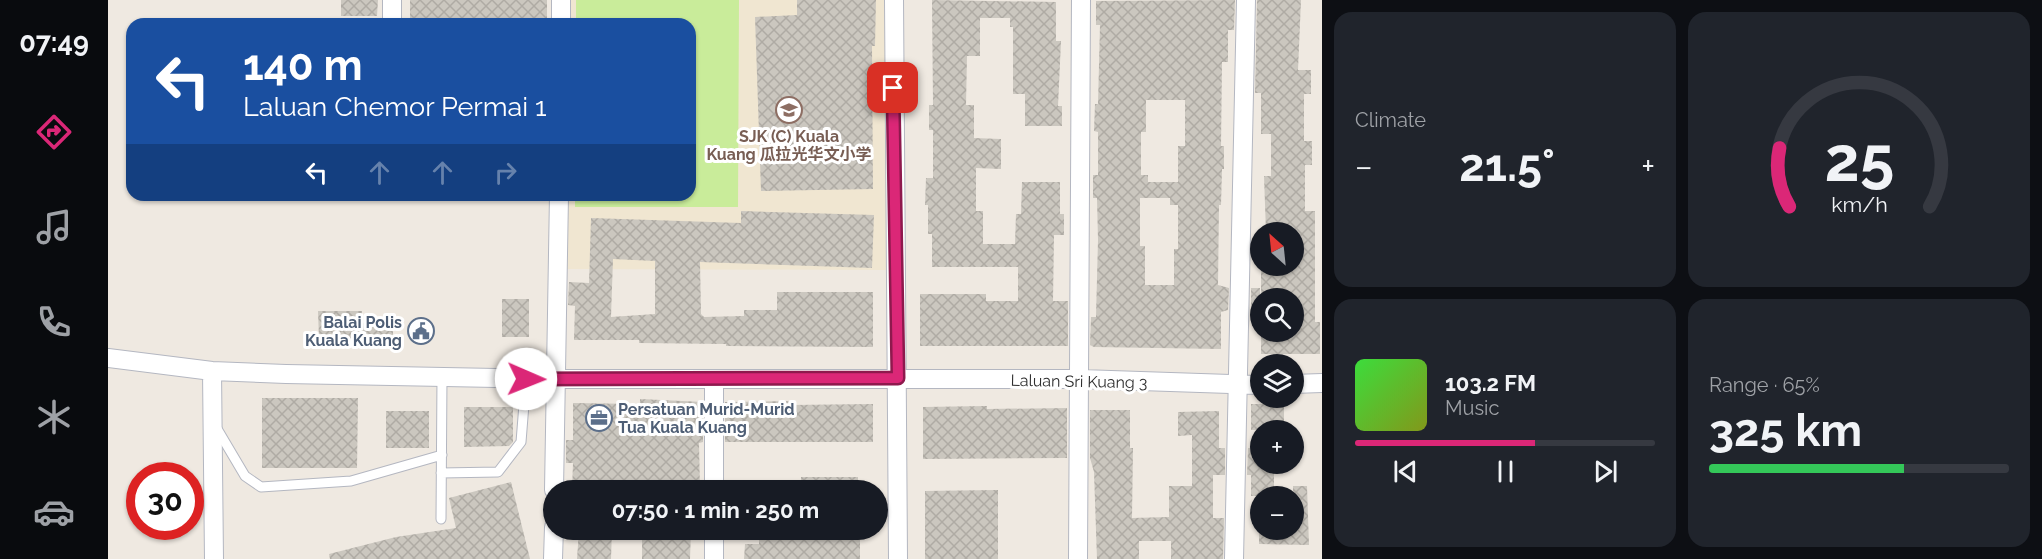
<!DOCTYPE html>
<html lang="en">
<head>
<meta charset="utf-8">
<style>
  :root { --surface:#171b24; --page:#20242c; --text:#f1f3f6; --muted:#9ea1a6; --line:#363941; --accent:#db2777 }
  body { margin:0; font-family:Raleway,"Noto Sans SC",sans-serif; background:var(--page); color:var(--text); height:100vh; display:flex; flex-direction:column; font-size:22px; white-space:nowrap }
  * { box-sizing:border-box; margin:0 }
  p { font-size:20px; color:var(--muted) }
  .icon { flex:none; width:33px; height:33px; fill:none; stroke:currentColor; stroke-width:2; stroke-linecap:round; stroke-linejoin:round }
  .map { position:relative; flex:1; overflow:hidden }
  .details { display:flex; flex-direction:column; gap:12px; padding:12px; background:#0d0f14; width:720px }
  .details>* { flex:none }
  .hud { position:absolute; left:18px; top:18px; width:570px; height:183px; border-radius:18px; box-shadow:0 2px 4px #0004; background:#1a4fa0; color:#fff; overflow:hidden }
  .needle { width:39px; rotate:333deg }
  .fabs { position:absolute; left:1142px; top:222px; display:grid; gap:12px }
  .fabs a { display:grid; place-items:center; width:54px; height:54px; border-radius:50%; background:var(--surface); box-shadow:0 2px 4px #0004; font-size:30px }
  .speed { position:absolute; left:18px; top:462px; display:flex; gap:12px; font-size:30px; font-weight:700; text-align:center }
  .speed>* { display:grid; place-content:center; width:78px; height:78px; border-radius:50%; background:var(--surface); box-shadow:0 2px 4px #0004; line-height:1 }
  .speed .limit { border:9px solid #d22; background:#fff; color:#111 }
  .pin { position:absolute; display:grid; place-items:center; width:51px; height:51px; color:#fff; margin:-26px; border-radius:12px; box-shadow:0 3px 9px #0006 }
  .me { position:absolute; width:66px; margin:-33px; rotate:91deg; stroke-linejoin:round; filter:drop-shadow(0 0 4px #0008) }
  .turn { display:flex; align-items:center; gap:21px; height:126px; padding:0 18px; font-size:27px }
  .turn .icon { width:78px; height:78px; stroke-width:2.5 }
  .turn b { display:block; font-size:42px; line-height:51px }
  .lanes { display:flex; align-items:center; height:57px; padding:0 18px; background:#0003; justify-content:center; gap:30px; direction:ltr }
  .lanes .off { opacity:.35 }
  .big { font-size:45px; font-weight:700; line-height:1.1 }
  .details .tile { flex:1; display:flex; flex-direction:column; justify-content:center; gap:9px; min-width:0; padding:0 21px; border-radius:18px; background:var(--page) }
  .details .dial { align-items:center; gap:0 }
  .dial svg { height:156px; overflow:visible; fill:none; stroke:var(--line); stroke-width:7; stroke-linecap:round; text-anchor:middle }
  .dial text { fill:var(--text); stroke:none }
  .song { display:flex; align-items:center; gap:18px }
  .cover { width:72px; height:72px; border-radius:9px; background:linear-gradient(135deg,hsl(120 70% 55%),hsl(70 70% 35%)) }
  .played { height:6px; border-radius:3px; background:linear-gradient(90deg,var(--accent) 60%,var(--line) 60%) }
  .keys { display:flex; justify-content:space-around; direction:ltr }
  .heat { display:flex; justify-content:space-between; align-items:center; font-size:33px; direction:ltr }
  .charge { height:9px; border-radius:4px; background:linear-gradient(90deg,#34c759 65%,var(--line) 0) }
  .details .tiles { flex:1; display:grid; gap:12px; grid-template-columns:repeat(2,1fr) }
  .trip { position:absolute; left:435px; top:480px; width:345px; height:60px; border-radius:30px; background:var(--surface); box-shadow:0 2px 4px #0004; font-weight:700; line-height:60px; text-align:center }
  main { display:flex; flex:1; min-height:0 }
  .dock { display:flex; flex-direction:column; width:108px; justify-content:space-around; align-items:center; background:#090b0e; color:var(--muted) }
  .dock .icon { width:42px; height:42px }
  .dock .on { color:var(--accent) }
  .dock b { font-size:27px; color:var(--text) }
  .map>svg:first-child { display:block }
</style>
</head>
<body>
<main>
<nav class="dock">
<b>07:49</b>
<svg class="icon on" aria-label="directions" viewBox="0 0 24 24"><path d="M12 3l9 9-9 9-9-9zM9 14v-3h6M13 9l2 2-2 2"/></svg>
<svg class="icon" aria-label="music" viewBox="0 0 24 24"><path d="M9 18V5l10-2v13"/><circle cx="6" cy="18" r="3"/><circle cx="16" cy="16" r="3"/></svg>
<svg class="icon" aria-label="phone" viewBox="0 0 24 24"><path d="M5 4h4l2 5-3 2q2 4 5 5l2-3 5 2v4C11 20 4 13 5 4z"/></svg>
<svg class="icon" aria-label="climate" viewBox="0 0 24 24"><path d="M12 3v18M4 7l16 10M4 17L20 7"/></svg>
<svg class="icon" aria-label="car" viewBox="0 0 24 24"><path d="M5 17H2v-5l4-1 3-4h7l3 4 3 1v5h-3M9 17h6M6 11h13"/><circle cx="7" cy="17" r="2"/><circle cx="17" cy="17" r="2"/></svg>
</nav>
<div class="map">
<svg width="1214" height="559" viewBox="0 0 1214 559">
  <defs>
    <pattern id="building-cross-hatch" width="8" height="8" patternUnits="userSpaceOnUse" patternTransform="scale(1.5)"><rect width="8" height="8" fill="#cbc7bf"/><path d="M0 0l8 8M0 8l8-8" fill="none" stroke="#afaba4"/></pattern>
  </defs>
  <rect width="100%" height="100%" fill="#efe9e1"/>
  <!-- education -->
  <path fill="#f0e6d1" d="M458,0H782L779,270L451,269L453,195H582V24H458Z"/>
  <!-- pitch -->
  <path fill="#c9ec9a" d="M468,0H631L630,207H467V195H582V24H468Z"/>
  <!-- building -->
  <path fill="url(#building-cross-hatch)" fill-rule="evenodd" d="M233,0H270L269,16H233Z
    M302,0H439V20H357V24H302Z
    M689,0H768L767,46H764L765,189L653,191L647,17L689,15Z
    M824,0L948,2V41H953L950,106H954V126H917V94H905V27H902V18H872V56H859L858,105H866V138L893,139V169L868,168V211H875V244H907L908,214H913L914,182H952V214H956V235H946L945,301H960V346H812V294H878V301H910V267H824V234H820V205H817L818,178H825V130H821V105H825Z
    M1127,0L1126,30H1120V62H1114L1113,146H1116V169H1114L1113,205H1111L1110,285L1121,288L1120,310L1113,312V349L986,347L982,345L983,317H988L990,240L989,198H985V175H990V132L986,131L987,104H990L992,25H988V1ZM1038,100H1077V146H1070V182H1040V175H1033V132H1038ZM1032,198H1062V205H1070V249H1066V285H1037V246H1032Z
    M1149,0H1193L1190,70H1203V94H1196V141H1204V165H1197V211H1207V322H1212V354H1153V332H1185V298H1153V266H1185V232H1158L1156,176H1163V134H1153V93H1147Z
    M633,211L766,215L764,268L592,262L593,314L596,317L636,316V310H669V292H765V347L618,346V344L531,343V340H466L467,306L460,305L461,282L481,283L483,218L633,223ZM505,259L547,261V314L503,317Z
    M1143,288H1152V310H1143Z
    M394,299H421V337H394Z
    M210,311H254V323L285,322V338L211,339Z
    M154,398H250L249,468H154Z
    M532,399L595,402V442L591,443L592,490H464L465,463H458V440H465V403L532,404Z
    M682,401V405L765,404V442H617V402Z
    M1143,404H1176V430H1143Z
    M879,406V409L959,408V458L815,459V407Z
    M356,407H405V442L401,446L356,447Z
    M982,410H1022V448H1025L1024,518L1061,517V486H1084V435L1070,436V412L1111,411V448H1117V475H1105V518H1116L1115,559H1063V541H1031V559H989L986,472L982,458Z
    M278,411H321V448H278Z
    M1140,448H1152V464H1166V496H1143V475H1139Z
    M693,477H750V490H693Z
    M403,482L422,559H222L221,554L288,537L348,528L341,498Z
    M1185,486H1199L1201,545L1151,544V530H1185Z
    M890,490V559H817V491Z
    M471,530H504L503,559H469Z
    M534,530H583L582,559H534Z
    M651,530H752V559H636L637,544H651Z"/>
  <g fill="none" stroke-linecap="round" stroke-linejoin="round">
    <defs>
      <path id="lane" d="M108,427L137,476L153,487L243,481L334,455
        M333,473L390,472L413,442L418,379
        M333,519L334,377"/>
      <path id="street" d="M284,0V24
        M786,0L790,559
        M453,24V0
        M0,358L104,371L178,374L447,379H973L1152,385
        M104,371L106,559
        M606,379V490
        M1185,384L1214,383
        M446,490L451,195
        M606,530V559
        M445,559L446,527
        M970,559L973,0
        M1126,559L1138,0"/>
    </defs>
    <!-- lane casing -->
    <use href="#lane" stroke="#b4b7c1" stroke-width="11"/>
    <!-- street casing -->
    <use href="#street" stroke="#b4b7c1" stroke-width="20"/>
    <!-- lane -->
    <use href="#lane" stroke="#fff" stroke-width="9"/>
    <!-- street -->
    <use href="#street" stroke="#fff" stroke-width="18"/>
  </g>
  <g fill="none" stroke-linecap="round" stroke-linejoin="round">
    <defs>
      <path id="route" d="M418,379L790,378L785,88"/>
    </defs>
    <!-- route casing -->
    <use href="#route" stroke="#8e194d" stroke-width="15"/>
    <!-- route -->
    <use href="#route" stroke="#db2777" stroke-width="10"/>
  </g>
  <!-- icons -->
  <defs>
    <symbol id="school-ring" viewBox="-11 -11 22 22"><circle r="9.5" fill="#fff" stroke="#8d6e63" stroke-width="1.5"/><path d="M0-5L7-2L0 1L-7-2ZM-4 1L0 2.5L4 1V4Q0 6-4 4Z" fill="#8d6e63"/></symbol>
    <symbol id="civic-ring" viewBox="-11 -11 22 22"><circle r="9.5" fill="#fff" stroke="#5c6f8a" stroke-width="1.5"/><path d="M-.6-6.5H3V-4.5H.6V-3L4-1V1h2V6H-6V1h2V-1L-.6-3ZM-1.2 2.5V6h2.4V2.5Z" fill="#5c6f8a"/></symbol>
    <symbol id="office-ring" viewBox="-11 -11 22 22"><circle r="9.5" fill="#fff" stroke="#5c6f8a" stroke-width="1.5"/><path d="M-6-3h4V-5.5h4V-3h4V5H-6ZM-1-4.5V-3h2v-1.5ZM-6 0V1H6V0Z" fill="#5c6f8a"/></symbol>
  </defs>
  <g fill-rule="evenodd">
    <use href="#school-ring" x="666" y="95" width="30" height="30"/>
    <use href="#civic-ring" x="298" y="316" width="30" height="30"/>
    <use href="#office-ring" x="476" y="403" width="30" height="30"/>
  </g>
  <g text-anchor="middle" stroke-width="6" stroke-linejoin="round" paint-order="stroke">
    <!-- education labels -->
    <g font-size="16" font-weight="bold" fill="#785e54" stroke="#fff">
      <text x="681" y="142">SJK (C) Kuala<tspan x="681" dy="18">Kuang 瓜拉光华文小学</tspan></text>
    </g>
    <!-- service labels -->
    <g font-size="16" font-weight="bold" fill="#4e5e75" stroke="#fff" text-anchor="end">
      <text x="294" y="328">Balai Polis<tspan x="294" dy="18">Kuala Kuang</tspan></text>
      <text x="510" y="415" text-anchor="start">Persatuan Murid-Murid<tspan x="510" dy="18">Tua Kuala Kuang</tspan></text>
    </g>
    <!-- street labels -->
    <g font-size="16" fill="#2e2e2e" stroke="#fff">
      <text transform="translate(971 381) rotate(1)" y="6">Laluan Sri Kuang 3</text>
    </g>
  </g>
</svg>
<div class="fabs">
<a><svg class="needle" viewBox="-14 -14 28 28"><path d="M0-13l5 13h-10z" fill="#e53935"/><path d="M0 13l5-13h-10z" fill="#9ea1a6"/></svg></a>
<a><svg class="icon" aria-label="search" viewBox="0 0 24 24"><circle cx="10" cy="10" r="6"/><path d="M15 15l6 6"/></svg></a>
<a><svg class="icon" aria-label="layers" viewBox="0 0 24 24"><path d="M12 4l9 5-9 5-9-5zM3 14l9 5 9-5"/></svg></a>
<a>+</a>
<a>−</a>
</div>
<div class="speed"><div class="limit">30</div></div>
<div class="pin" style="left:785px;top:88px;background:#d93025"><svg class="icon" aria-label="arrive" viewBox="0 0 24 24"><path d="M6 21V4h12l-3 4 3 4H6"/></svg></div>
<svg class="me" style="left:418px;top:379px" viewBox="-20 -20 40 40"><circle r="19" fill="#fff"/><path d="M0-13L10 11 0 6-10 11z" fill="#db2777"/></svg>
<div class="trip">07:50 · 1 min · 250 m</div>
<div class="hud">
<div class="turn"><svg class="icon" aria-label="left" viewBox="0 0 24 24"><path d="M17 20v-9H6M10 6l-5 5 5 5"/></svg><div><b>140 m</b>Laluan Chemor Permai 1</div></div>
<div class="lanes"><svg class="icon" aria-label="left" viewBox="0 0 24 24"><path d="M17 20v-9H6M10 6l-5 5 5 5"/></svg><svg class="icon off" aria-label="ahead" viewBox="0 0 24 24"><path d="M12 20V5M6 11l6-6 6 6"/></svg><svg class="icon off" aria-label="ahead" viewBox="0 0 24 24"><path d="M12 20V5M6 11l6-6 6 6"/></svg><svg class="icon off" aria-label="right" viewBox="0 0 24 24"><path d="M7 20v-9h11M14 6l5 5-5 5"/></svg></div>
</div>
</div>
<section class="details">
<div class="tiles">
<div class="tile"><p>Climate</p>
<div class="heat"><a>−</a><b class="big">21.5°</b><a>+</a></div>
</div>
<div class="tile dial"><svg viewBox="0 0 100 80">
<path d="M14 69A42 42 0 1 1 86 69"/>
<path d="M14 69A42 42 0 0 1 9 39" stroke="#db2777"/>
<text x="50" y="56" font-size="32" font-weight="700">25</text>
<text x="50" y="72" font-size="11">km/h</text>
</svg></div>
<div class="tile">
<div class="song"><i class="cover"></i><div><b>103.2 FM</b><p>Music</p></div></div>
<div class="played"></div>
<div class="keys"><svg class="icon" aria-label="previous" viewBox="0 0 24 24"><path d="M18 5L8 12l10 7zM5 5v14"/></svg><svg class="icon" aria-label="pause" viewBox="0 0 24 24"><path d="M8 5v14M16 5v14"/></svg><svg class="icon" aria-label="next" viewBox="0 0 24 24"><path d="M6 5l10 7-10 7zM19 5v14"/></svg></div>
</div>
<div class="tile"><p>Range · 65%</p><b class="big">325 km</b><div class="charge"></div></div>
</div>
</section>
</main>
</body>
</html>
